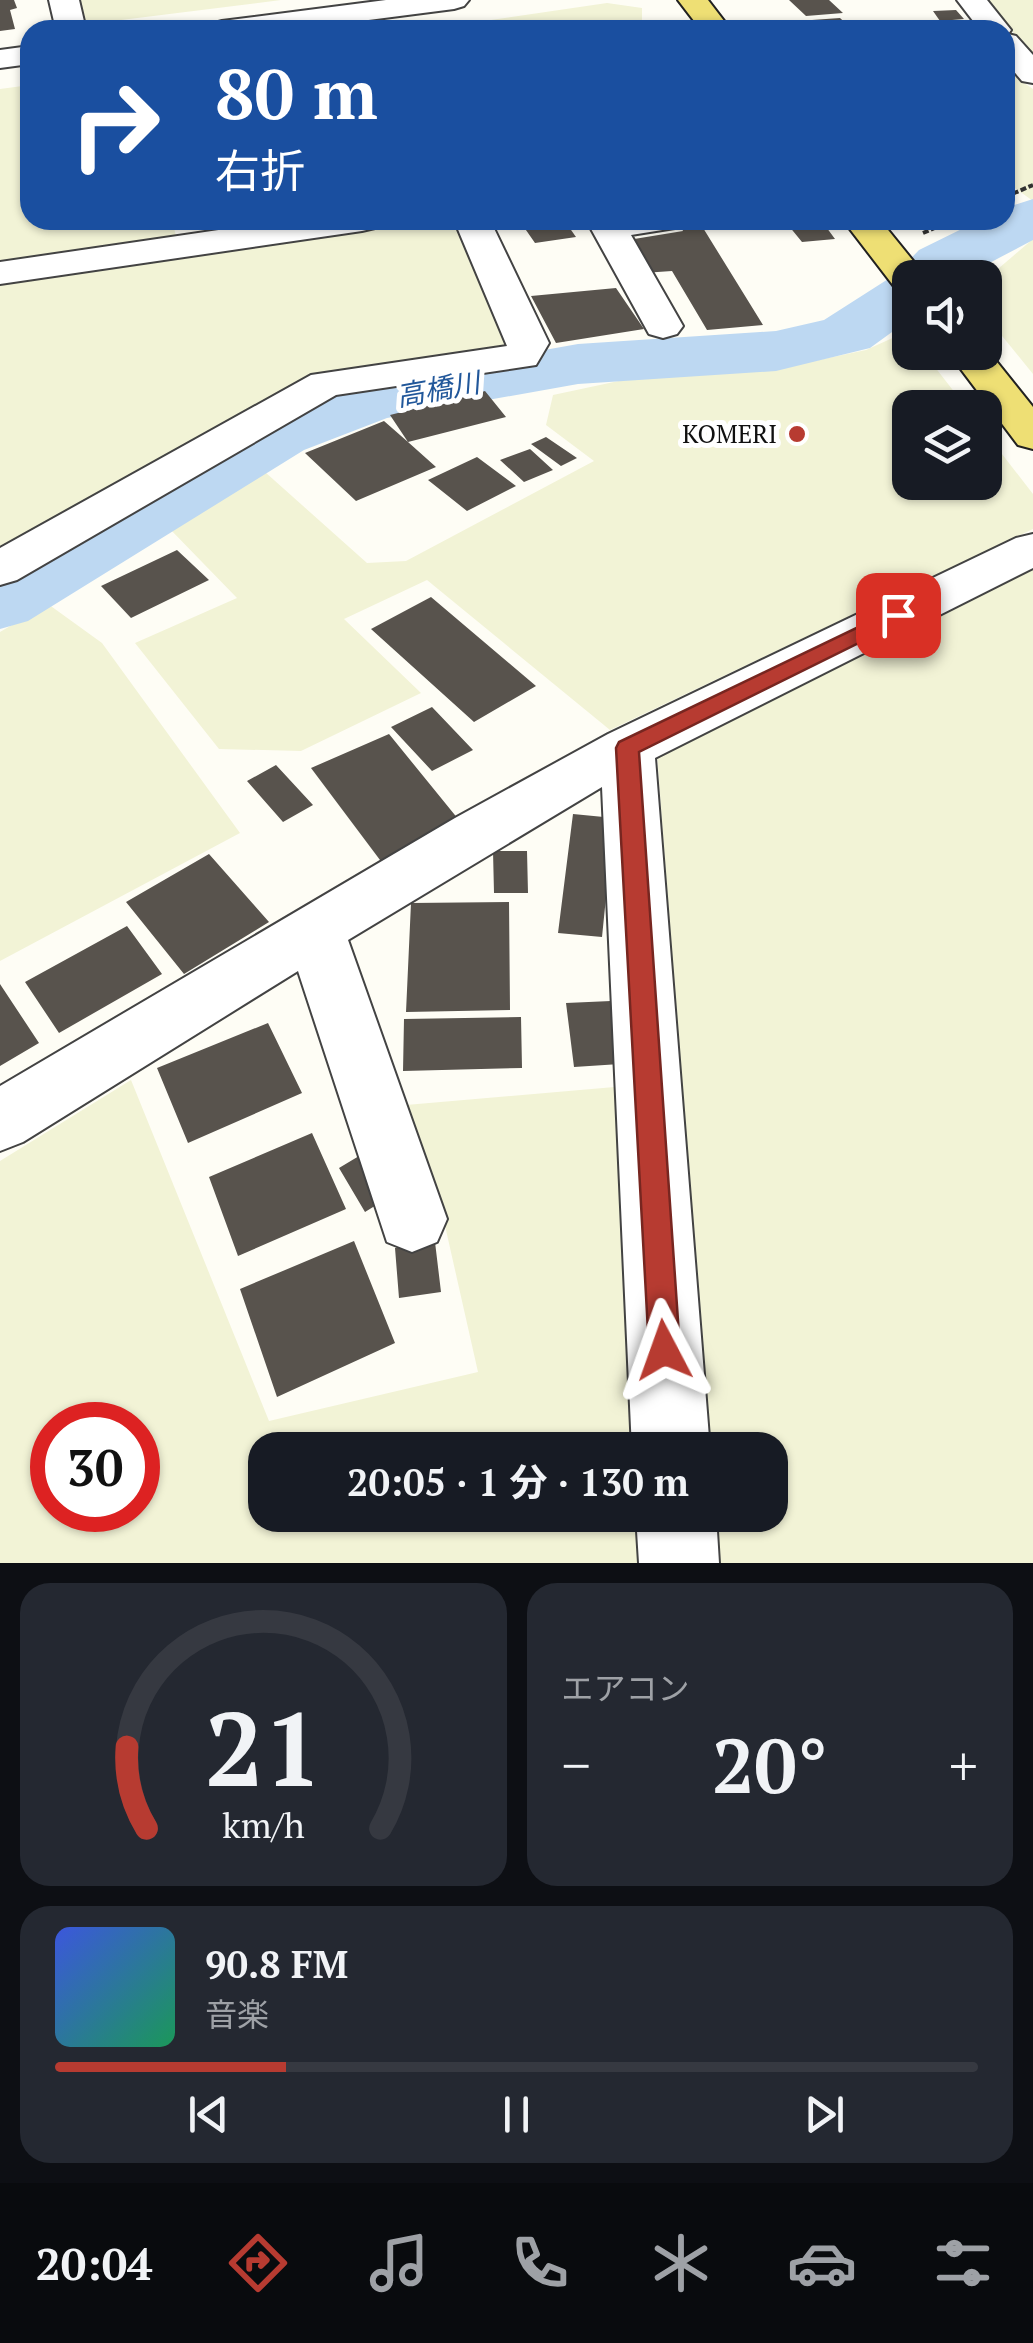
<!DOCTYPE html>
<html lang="ja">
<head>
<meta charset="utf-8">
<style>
  :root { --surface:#171b24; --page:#242831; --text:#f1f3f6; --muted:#9ea1a6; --line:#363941; --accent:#b73b31 }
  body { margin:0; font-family:"PT Serif","Noto Sans JP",serif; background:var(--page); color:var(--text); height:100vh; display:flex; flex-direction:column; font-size:38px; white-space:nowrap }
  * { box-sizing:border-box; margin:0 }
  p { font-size:32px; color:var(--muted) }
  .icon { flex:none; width:55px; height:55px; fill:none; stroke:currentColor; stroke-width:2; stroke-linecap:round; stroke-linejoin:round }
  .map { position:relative; height:1563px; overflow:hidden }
  .sheet { display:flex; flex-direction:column; gap:20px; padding:20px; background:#0d0f14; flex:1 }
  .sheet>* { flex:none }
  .banner { position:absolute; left:20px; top:20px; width:995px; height:210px; border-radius:30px; box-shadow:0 2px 8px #0004; background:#1a4fa0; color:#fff; overflow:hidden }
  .tools { position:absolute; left:892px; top:260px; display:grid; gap:20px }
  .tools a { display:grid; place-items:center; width:110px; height:110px; border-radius:20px; background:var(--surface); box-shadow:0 2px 8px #0004; font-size:50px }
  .speed { position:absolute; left:30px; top:1402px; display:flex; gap:20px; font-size:50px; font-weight:700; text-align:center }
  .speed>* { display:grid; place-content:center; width:130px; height:130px; border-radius:50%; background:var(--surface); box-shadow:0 2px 8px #0004; line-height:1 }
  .speed .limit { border:15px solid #d22; background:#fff; color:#111 }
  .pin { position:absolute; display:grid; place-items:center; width:85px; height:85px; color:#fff; margin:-42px; border-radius:20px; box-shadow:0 5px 15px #0006 }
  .me { position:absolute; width:110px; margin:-55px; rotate:356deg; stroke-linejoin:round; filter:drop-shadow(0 0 8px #0008) }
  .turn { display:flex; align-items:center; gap:35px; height:210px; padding:0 30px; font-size:45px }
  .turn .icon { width:130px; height:130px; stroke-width:2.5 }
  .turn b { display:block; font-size:70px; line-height:85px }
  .big { font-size:75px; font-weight:700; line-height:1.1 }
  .sheet .tile { flex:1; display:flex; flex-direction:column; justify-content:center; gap:15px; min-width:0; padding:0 35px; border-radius:30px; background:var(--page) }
  .sheet .dial { align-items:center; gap:0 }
  .dial svg { height:260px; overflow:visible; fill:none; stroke:var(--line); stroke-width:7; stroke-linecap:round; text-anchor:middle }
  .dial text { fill:var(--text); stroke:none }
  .song { display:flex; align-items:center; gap:30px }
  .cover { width:120px; height:120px; border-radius:15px; background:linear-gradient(135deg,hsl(230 70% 55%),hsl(150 70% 35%)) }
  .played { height:10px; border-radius:5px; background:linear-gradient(90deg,var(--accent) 25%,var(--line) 25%) }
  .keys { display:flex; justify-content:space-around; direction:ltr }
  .heat { display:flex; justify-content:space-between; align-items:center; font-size:55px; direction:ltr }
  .sheet .tiles { flex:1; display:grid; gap:20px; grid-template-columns:1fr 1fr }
  .tile:last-child { grid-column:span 2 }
  .trip { position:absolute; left:248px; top:1432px; width:540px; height:100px; border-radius:30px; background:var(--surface); box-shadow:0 2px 8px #0004; font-weight:700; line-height:100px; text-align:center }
  .tab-bar { display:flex; height:160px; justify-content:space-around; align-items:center; background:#090b0e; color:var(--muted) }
  .tab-bar .icon { width:70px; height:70px }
  .tab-bar .selected { color:var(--accent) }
  .tab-bar b { font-size:45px; color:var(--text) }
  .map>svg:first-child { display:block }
</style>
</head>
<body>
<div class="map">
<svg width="1033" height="1563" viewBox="0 0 1033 1563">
  <rect width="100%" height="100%" fill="#fefdf5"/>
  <!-- farmland -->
  <path fill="#f2f3d6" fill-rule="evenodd" d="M75,0H281L81,25Z
    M989,0H1033V56H1031Z
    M607,3L642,8V30H422Z
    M1005,70L1033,89V201L1005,181Z
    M30,85V220H172L177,240L0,265V89Z
    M411,220H459L518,347L341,373L0,558V282Z
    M1033,239V374L985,315V280Z
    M908,331L910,352L924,353L966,407L910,408V482H985V432L1033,494V529L610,730L427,580L344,619L421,693L301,751L219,749L135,643L237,598L168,527L265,472L367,563L406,561L594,461L546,425L553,395L628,379L804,363L866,350Z
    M1033,562V1563H717L713,1515H770V1450H708L657,753Z
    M48,604L102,643L240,833L0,961V632Z
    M131,1080L269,1421L478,1372L439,1199L406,1105L626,1086L639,1450H265V1515H641L643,1563H0V1161ZM52,1425H138V1510H52Z"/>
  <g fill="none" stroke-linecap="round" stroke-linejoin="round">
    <!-- river -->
    <path fill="#bdd8f2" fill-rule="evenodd" d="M1033,199V240L961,278H910V319L870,348L776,371L578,384L387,418L304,450L28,621L0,629V567L254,420L347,385L578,344L776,331L824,320L896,274L919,250L980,220H1005V208Z"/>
  </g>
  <!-- building -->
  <path fill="#58534d" d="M0,0H14L17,8L10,10L15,29L0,31Z
    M789,0H829L843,13L806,16Z
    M956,10L964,19L940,21L933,11Z
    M840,18L853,30H767L775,27L770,23Z
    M917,21L920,26H934L938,30H900L893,22Z
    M519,220H564L576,237L535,243Z
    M784,220H821L835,239L802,242Z
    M700,223L763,325L707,330L672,271L643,273L628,240L683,231L680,224Z
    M616,288L644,329L556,343L531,296Z
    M485,391L506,417L408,442L436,467L356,501L305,453L384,421L408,442L390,415Z
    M546,437L577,458L561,466L531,444Z
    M530,449L553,470L524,482L500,460Z
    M477,457L516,486L467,511L428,480Z
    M177,550L209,580L131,618L101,586Z
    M431,597L536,686L474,722L371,629Z
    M432,707L473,750L432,771L391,727Z
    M389,734L463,825L383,864L311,768Z
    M276,765L313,805L283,822L247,781Z
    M573,814L614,818L602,937L558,933Z
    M493,851H527L528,893H494Z
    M209,854L269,922L184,974L126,902Z
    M509,902L510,1010L406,1012L411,903Z
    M127,926L162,974L59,1033L25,982Z
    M0,984L39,1043L0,1066Z
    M611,1001L620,1064L574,1067L566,1003Z
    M521,1017L522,1068L403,1071L404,1019Z
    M268,1023L302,1093L188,1143L157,1068Z
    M312,1133L346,1209L238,1256L209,1177Z
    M359,1156L386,1199L365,1212L339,1168Z
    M354,1241L395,1343L277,1397L240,1289Z
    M435,1242L441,1292L399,1298L395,1248Z"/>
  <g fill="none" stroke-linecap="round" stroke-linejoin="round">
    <defs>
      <path id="minor" d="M49,0H79L86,30H56Z
        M386,0H469L464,6L454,9L291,30H207L211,24L222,21Z
        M957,0H987L1011,30L1008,34L1016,36L1033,55V83L1022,81L1005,61V30H980Z
        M30,46V64L0,68V50Z
        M287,220H380L375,228L362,231L0,284V262Z
        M454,220H490L549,343L536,365L336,395L17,580L0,585V548L311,375L507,346Z
        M595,220H680L675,228L631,235L683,326L677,334L663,338L649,334L590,227Z
        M1033,534V568L655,758L710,1450H632L602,787L348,940L447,1219L437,1242L412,1252L387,1242L298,971L23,1142L0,1151V1086L455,818L608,734L1016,538Z
        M636,1515H716L719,1563H639Z"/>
      <path id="major" d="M678,0H708L731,30H701Z
        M843,220H880L927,278H910V293L896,289Z
        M985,347L1033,407V449L1018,445L948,352H985Z"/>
    </defs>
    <!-- minor casing -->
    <use href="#minor" stroke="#434343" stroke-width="4"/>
    <!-- major casing -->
    <use href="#major" stroke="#212121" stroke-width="4"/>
    <!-- path -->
    <path stroke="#323232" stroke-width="4" stroke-dasharray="6 2.5" stroke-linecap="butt" d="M1005,197L1033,185
      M923,233L953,220"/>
    <!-- minor -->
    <use href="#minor" fill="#fff" fill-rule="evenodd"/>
    <!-- major -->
    <use href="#major" fill="#eedf74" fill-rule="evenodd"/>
  </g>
  <!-- route -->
  <path fill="#b73b31" stroke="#772620" stroke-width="2.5" d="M898,608L908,615L905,620L639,752L680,1350L675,1361L664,1365L654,1361L649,1350L616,748L619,742Z"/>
  <!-- markers -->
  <circle fill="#b73b31" stroke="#fff" stroke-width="4" cx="797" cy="434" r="10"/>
  <g text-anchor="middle" stroke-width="10" stroke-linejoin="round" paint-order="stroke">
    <!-- far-poi labels -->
    <g font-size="25" fill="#101010" stroke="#fff" text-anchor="end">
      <text x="777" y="443">KOMERI</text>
    </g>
    <!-- far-water labels -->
    <g font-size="28" font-style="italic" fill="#21579a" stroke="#fff">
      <text transform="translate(438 389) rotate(-10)" y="10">高橋川</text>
    </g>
  </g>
</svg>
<div class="tools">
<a><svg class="icon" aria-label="sound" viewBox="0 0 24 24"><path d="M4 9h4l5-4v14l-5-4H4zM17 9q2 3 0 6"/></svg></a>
<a><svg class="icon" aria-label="layers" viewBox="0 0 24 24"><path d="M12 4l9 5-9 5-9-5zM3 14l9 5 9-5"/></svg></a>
</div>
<div class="speed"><div class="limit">30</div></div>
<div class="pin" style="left:898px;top:615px;background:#d93025"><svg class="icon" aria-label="arrive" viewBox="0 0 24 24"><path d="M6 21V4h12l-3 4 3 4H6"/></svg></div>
<svg class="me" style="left:664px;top:1350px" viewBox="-20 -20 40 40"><path d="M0-17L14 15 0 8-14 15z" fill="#b73b31" stroke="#fff" stroke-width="4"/></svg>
<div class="trip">20:05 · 1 分 · 130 m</div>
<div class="banner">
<div class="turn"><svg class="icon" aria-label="right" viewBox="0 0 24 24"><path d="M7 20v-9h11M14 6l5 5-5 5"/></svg><div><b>80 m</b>右折</div></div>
</div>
</div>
<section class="sheet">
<div class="tiles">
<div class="tile dial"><svg viewBox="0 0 100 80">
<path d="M14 69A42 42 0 1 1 86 69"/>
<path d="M14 69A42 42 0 0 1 8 44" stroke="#b73b31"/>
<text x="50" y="56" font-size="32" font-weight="700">21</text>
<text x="50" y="72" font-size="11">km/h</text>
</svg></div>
<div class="tile"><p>エアコン</p>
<div class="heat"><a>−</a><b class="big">20°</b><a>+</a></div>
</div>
<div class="tile">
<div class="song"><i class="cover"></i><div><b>90.8 FM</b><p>音楽</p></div></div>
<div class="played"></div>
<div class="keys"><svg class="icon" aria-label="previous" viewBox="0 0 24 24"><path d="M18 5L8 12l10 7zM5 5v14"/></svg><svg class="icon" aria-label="pause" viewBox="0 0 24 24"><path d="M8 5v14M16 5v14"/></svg><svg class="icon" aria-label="next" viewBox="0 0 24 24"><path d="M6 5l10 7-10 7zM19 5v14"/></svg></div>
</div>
</div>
</section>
<nav class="tab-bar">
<b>20:04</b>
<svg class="icon selected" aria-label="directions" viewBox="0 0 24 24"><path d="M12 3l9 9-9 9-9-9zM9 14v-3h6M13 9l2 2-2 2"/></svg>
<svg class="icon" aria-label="music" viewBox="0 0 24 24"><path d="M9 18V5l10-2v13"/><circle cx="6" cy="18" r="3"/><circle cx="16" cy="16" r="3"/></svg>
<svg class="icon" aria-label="phone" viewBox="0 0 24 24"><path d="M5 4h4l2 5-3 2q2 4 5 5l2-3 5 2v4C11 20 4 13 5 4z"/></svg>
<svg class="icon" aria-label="climate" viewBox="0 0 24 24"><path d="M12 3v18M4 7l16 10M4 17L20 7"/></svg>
<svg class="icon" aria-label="car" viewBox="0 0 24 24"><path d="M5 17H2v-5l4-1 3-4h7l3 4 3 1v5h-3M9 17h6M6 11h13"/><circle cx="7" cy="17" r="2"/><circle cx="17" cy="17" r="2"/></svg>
<svg class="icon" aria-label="filters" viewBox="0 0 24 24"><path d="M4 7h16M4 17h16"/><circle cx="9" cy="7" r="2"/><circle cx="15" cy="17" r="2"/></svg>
</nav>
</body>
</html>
